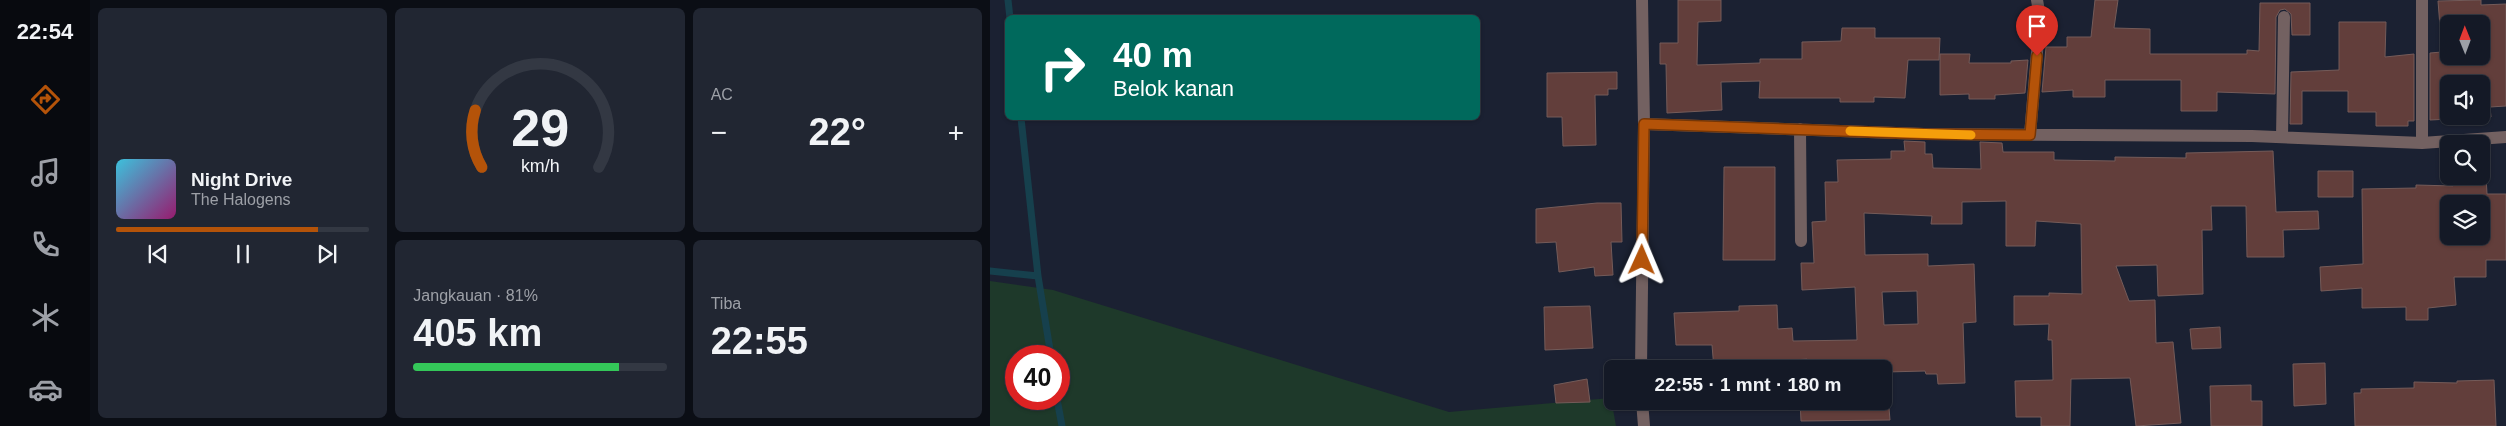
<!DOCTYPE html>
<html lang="id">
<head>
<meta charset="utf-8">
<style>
  :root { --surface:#141926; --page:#212632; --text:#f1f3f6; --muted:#9da0a7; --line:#333843; --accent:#b45309 }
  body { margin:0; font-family:Arial,sans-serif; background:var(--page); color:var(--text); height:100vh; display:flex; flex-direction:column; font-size:19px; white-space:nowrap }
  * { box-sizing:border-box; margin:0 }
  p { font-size:16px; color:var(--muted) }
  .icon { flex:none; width:28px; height:28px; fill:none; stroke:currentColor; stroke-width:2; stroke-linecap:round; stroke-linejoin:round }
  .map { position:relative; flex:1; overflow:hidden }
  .drawer { display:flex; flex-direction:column; gap:8px; padding:8px; background:#0b0e15; width:900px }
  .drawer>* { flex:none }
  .banner { position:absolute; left:15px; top:15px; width:475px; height:105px; border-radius:8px; box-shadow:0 1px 4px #0004,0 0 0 1px var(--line); background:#00695c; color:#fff; overflow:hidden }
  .needle { width:32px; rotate:359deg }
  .buttons { position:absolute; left:1450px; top:15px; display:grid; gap:10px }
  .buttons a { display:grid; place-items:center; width:50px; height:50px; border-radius:8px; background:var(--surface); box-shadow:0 1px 4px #0004,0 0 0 1px var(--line); font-size:25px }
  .speed { position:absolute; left:15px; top:345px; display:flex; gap:10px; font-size:25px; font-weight:700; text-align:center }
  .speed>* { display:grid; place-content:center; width:65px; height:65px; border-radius:50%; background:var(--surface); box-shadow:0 1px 4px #0004,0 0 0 1px var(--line); line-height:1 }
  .speed .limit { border:8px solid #d22; background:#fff; color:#111 }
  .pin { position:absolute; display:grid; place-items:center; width:42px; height:42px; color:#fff; margin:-51px -21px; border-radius:50% 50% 50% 0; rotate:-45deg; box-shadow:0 0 5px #0007 }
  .pin .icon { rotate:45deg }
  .me { position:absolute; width:55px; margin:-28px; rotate:1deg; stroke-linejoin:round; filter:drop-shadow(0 0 4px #0008) }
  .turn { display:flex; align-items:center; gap:18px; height:105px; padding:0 25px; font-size:22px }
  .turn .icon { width:65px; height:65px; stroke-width:2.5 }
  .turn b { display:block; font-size:35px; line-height:42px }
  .big { font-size:38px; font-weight:700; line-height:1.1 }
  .drawer .card { flex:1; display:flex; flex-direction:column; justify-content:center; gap:8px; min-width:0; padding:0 18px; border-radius:8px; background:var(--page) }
  .drawer .dial { align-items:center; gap:0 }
  .dial svg { height:130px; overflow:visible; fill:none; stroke:var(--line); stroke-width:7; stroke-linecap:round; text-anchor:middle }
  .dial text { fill:var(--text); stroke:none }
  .song { display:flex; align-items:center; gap:15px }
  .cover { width:60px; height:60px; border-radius:8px; background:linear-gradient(135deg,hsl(190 70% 55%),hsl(320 70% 35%)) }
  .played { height:5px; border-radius:2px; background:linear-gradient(90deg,var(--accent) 80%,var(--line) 80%) }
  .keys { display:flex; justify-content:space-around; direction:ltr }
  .heat { display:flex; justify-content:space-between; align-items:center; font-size:28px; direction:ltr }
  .charge { height:8px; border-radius:4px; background:linear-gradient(90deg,#34c759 81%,var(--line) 0) }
  .drawer .tiles { flex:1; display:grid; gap:8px; grid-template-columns:repeat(3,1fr) }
  .card:first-child { grid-row:span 2 }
  .trip { position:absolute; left:614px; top:360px; width:288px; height:50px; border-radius:8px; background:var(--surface); box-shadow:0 1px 4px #0004,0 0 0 1px var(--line); font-weight:700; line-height:50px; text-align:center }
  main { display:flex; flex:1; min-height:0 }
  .tab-bar { display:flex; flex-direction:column; width:90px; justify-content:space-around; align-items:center; background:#080a0f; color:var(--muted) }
  .tab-bar .icon { width:35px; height:35px }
  .tab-bar .active { color:var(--accent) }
  .tab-bar b { font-size:22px; color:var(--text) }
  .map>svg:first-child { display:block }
</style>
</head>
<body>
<main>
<nav class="tab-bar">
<b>22:54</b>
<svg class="icon active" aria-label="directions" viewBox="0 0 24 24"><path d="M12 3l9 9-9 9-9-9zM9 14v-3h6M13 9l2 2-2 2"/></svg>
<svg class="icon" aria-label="music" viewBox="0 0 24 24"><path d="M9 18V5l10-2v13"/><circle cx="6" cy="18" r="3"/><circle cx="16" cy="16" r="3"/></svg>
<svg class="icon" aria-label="phone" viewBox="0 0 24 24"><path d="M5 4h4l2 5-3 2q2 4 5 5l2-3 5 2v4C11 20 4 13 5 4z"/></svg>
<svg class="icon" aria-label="climate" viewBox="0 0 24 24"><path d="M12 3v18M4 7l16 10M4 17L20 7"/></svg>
<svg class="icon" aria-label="car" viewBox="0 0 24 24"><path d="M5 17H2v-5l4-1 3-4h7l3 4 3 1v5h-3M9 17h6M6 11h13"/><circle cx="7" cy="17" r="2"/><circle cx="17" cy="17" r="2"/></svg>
</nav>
<section class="drawer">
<div class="tiles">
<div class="card">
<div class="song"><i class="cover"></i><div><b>Night Drive</b><p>The Halogens</p></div></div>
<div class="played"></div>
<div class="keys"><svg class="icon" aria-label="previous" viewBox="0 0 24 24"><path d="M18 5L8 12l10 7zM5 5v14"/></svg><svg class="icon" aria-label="pause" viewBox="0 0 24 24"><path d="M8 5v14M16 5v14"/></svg><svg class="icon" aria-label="next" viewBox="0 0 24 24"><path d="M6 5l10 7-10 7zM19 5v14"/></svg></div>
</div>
<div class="card dial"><svg viewBox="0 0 100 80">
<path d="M14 69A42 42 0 1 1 86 69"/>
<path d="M14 69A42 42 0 0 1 10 34" stroke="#b45309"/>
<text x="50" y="56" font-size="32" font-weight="700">29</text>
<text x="50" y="72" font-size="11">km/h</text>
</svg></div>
<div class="card"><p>AC</p>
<div class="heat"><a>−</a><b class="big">22°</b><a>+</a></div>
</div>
<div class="card"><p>Jangkauan · 81%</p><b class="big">405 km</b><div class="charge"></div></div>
<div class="card"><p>Tiba</p><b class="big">22:55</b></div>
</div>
</section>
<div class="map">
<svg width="1516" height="426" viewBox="0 0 1516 426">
  <rect width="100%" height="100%" fill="#1b2132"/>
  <!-- green -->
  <path fill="#1e392a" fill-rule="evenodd" d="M0,281L63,290L459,412L621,398L626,426H0ZM26,356H69V399H26Z"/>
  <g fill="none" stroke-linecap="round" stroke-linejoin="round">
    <!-- stream -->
    <path stroke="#16404d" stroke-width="7" d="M18,0L20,18
      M31,118L48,276L61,356
      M0,271L48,276
      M67,399L72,426"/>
  </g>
  <!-- building -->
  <path fill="#623e3b" stroke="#745b59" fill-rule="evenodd" d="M688,0H731V21L708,22L707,65L770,63V59H812V42L851,41L852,28H885V38H950L949,60H918L915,98L884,97V102H850V98H769L770,81L731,82L732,110L677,113L676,64H670V43H688Z
    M1105,0H1128L1124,28L1160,29V54H1257V50L1269,51L1270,3H1320V35H1302L1301,14L1295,9L1290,10L1286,17L1285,94L1227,92V111H1191V80H1115V97H1083V90L1052,92L1056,47H1077V37H1101Z
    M1491,0V5L1516,4V106L1500,107L1501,117L1440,120V53L1452,52L1448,1ZM1459,24H1491V56H1459ZM1459,84H1491V116H1459Z
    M1349,22H1396L1395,57L1424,54V121H1418V126H1386V112H1358V91H1312V124H1300L1301,72L1349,70Z
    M950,54H980L979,63H1021V61L1038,60L1035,93L1005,95V99H979V94L950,95Z
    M627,72V89H618V95H605L606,145L573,146L572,117H557V73Z
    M914,141L935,142V154H942L943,168L991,169L990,142L1012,143L1013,152H1064V160L1125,161V157L1196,158V153L1283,151L1286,212L1328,211L1329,229L1293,230L1294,257H1257L1256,206H1221L1222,230H1212L1213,294L1168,296L1167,265L1126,266L1139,301L1165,300L1166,343L1183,342L1191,423L1146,426L1140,378L1081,379L1080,426H1051V417H1026L1025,381L1063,380L1062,340H1058L1059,324L1024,325V296H1059V293L1092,294L1091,224L1046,221L1045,246H1016V201L972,202V224H941L942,216L874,213L875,255L938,254V266L984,264L986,322L973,323L975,383L948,384L947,374H936L935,371L896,372L900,420L811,421L810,401H892V369H817V359L766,363L767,369H724L722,345H686L684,313L749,311V306L787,305L788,329L802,328L803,341L867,340L865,287L812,290L811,263H824L822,222L836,221L835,182H848L847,160L901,159V151H915ZM927,291L928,324L894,325L892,292Z
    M734,167H785V260H733Z
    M1328,171H1363V197H1328Z
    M1463,176H1496L1497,194H1516V260H1496V277H1464L1466,305L1438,308V320H1416V307L1372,308V288L1331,291L1330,267L1373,264L1372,189L1426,188V185L1463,186ZM1459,204H1491V236H1459Z
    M607,203H631L632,242H621L623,275L605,276L604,267L569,272L566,242L546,243V209Z
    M600,306L603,348L555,350L554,307Z
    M1230,327L1231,348L1202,349L1200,329Z
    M1335,363L1336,404L1304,406L1303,364Z
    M597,379L600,402L566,403L564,385Z
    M1504,380L1506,426H1365L1364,393H1371V389L1424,388V382L1467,383V381Z
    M1261,385V401H1272V426H1221L1220,386Z"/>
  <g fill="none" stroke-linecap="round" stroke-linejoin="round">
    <!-- minor -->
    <path stroke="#736161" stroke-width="12" d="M654,124L934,134L1262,136L1432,143L1516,137
      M810,129L811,241
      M1040,135L1050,17L1047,0
      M1292,137L1294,17
      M1432,143V0"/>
    <!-- tertiary -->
    <path stroke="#736161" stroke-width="12" d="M651,369L654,124L652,0
      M652,401L654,426"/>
  </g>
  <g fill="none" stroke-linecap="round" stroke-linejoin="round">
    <defs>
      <path id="route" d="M652,260L654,124L934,134L1040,135L1047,56"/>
    </defs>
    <!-- route casing -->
    <use href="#route" stroke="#753606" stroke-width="12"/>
    <!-- route -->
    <use href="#route" stroke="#b45309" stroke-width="9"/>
    <!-- slow -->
    <path stroke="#f59e0b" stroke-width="9" d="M860,131L981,135"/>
  </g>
</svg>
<div class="buttons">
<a><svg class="needle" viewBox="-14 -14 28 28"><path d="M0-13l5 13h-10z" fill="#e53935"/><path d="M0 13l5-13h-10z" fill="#9da0a7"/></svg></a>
<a><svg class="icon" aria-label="sound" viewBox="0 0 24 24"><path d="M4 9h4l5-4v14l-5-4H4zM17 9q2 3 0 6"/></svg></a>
<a><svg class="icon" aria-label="search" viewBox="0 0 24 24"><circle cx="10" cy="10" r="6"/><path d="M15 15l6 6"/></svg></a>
<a><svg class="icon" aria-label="layers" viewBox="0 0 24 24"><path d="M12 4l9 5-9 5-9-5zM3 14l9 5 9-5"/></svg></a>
</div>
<div class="speed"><div class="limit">40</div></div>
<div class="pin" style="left:1047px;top:56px;background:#d93025"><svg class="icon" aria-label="arrive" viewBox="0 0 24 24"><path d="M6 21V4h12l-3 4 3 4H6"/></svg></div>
<svg class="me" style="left:652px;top:260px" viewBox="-20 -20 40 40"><path d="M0-17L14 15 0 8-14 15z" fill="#b45309" stroke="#fff" stroke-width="4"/></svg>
<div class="trip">22:55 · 1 mnt · 180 m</div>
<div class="banner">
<div class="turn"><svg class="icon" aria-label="right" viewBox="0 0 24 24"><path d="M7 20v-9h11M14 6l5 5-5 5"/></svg><div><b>40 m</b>Belok kanan</div></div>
</div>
</div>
</main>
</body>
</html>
